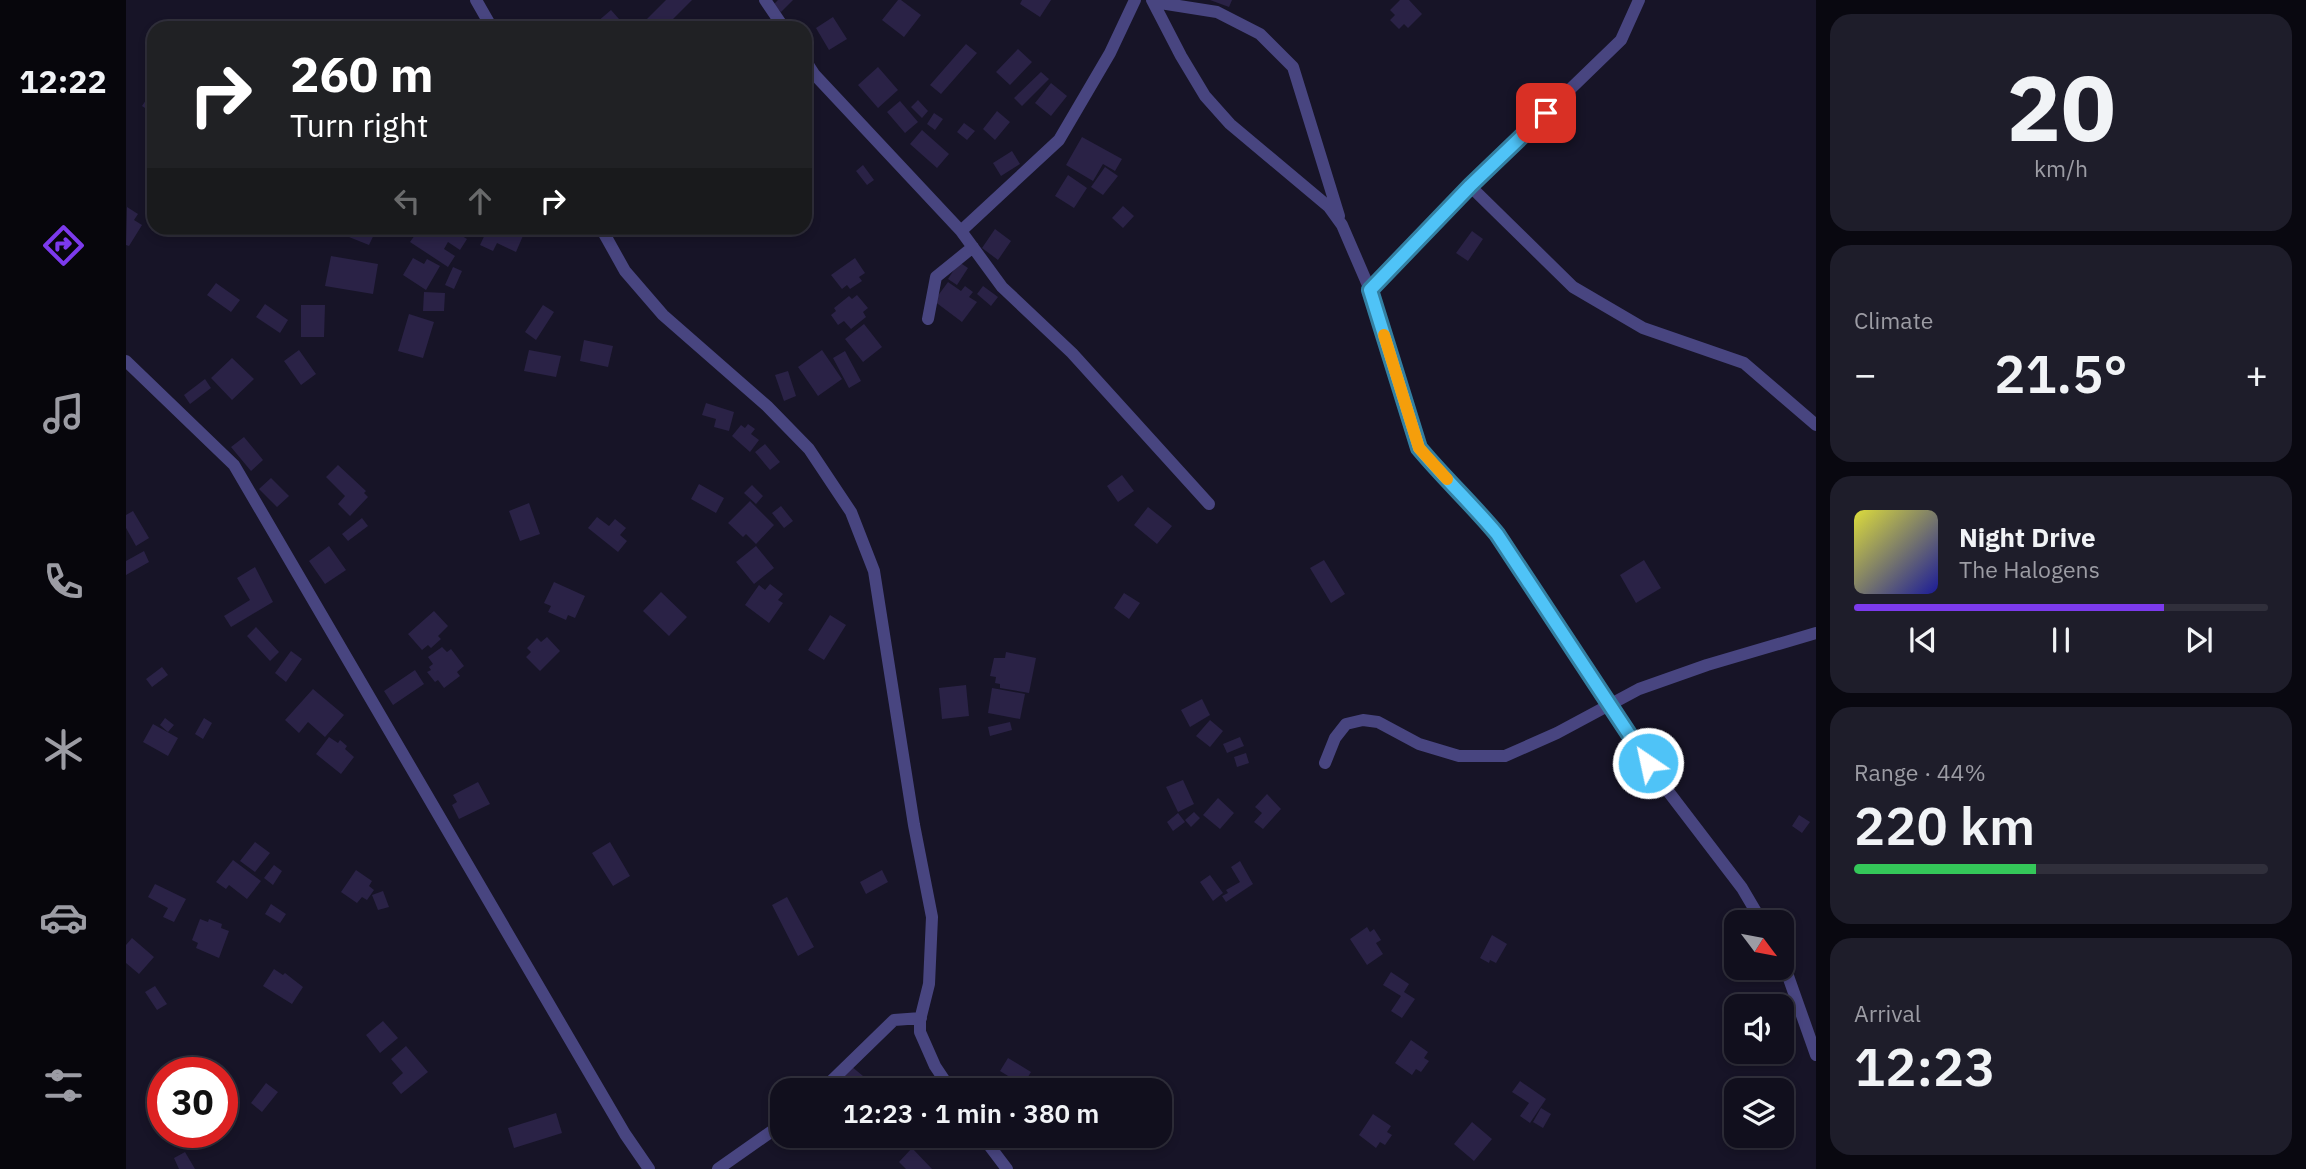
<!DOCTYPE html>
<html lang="en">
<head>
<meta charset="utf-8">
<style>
  :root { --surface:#110f1d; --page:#1e1d2a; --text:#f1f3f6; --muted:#9c9ca4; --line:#302f3b; --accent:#7c3aed }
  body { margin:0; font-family:"IBM Plex Sans",sans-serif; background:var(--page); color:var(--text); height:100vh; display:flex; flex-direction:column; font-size:26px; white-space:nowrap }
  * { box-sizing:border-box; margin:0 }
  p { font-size:23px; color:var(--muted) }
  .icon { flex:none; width:38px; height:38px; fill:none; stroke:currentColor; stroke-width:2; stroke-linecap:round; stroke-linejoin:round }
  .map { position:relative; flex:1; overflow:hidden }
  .side { display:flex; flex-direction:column; gap:14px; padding:14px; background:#090810; width:490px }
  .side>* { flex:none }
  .guide { position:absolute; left:21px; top:21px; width:665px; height:214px; border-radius:21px; box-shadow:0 4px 10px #0003,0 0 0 2px var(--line); background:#202124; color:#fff; overflow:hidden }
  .needle { width:46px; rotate:122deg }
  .tools { position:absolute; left:1598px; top:910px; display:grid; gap:14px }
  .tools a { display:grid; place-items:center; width:70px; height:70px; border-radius:14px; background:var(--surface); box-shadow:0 4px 10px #0003,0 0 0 2px var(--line); font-size:35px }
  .speed { position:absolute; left:21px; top:1057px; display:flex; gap:14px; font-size:35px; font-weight:700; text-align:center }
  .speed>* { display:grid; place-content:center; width:91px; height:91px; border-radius:50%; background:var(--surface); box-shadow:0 4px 10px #0003,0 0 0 2px var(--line); line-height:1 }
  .speed .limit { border:10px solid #d22; background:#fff; color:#111 }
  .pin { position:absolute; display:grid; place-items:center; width:60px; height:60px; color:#fff; margin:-30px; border-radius:14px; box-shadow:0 4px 10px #0006 }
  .me { position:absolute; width:77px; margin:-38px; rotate:326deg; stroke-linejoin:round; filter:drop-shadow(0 0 5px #0008) }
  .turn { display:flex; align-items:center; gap:24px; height:147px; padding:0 28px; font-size:32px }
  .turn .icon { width:91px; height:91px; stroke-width:2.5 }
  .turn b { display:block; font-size:49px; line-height:60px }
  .lanes { display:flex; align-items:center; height:66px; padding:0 28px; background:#0003; justify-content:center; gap:35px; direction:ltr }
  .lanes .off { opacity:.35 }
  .big { font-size:52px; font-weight:600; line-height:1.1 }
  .side .card { flex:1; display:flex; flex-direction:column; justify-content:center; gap:10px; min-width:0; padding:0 24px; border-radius:21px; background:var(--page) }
  .side .dial { align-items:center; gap:0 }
  .dial b { font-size:91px; line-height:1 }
  .song { display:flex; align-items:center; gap:21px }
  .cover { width:84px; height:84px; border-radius:10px; background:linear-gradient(135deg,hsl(60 70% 55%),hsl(240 70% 35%)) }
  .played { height:7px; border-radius:4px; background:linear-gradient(90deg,var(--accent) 75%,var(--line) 75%) }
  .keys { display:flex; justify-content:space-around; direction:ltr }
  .heat { display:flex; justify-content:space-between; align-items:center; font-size:38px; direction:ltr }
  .charge { height:10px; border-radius:5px; background:linear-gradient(90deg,#34c759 44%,var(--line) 0) }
  .trip { position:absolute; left:644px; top:1078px; width:402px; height:70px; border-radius:21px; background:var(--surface); box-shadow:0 4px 10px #0003,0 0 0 2px var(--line); font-weight:600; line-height:70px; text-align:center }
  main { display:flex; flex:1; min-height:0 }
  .dock { display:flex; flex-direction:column; width:126px; justify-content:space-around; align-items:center; background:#07060c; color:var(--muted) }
  .dock .icon { width:49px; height:49px }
  .dock .selected { color:var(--accent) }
  .dock b { font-size:32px; color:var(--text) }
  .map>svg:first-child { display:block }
</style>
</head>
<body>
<main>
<nav class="dock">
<b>12:22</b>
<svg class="icon selected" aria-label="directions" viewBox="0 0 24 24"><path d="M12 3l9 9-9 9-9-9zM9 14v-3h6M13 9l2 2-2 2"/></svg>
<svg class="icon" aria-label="music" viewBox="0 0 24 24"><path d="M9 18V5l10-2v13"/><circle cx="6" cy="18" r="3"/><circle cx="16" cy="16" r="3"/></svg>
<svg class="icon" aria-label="phone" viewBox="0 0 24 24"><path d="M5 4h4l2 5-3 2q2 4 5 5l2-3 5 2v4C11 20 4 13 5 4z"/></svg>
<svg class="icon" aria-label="climate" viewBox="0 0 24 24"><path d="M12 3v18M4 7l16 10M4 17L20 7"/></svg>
<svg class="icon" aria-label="car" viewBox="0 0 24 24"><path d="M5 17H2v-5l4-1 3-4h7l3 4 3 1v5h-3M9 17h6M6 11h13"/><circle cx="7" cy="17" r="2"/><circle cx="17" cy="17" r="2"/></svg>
<svg class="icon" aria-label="filters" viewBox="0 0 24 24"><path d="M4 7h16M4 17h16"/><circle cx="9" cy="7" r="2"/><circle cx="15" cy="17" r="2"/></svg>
</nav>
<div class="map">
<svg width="1690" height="1169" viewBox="0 0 1690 1169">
  <rect width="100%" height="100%" fill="#171427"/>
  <!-- building -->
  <path fill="#2a2246" d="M540,0H566L538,28H527L520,20Z
    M652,0H667L655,12L647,5Z
    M772,0H775L795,15L778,37L756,20Z
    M896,0H925L914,17L894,4Z
    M1084,0H1106L1103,7Z
    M1274,0H1283L1296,14L1282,28L1278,24L1273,29L1264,20L1269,15L1264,10Z
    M485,10L501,28H476L471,22Z
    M707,17L721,39L703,50L690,28Z
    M840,44L851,53L815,94L804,85Z
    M892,49L906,62L884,85L870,72Z
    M752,67L772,90L752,108L732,85Z
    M915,72L923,79L896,106L888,98Z
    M925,83L941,96L925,116L909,103Z
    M28,88V114L16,106Z
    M792,100L802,111L796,118L785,107Z
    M774,101L792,122L779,133L761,112Z
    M871,111L884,122L869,140L857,129Z
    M808,113L817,119L809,130L801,124Z
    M838,123L849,131L841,140L831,132Z
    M796,130L823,154L811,168L784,144Z
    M956,137L996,159L989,171L977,164L967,181L940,165Z
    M886,151L894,164L875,176L867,163Z
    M737,165L748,180L741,185L730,171Z
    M979,167L992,176L977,195L965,187Z
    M942,175L961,188L948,208L929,196Z
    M997,206L1008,216L997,228L986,218Z
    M1,207L12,214L8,220L16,225L3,246L0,245Z
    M227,228H251L243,245L223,237Z
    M294,228H323L341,239L334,250L322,242L318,249L329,256L322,267L284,242Z
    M362,228H391L399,231L390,252L371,243L367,251L354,245Z
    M869,229L885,241L872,260L856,248Z
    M1346,231L1357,239L1342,261L1330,253Z
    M205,256L252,264L247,294L199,286Z
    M287,258L298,264L301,259L314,266L300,290L277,275Z
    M729,258L739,273L733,277L736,281L724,289L721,285L716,289L705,275Z
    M833,262L842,268L831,285L822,279Z
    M327,267L336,271L328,289L319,285Z
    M822,282L835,291L839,286L847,292L843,297L851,302L836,322L808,301Z
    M90,283L114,300L105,312L81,295Z
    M857,286L872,297L865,306L851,294Z
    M298,292L319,293L318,311H297Z
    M731,295L742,308L737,312L740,317L725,329L718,321L712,325L705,315L710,311L708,308L723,296L726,299Z
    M139,304L162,320L154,333L130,317Z
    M175,305H199L198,337H175Z
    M417,305L428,312L410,340L399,332Z
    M283,314L308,322L297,358L272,351Z
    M738,324L756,347L737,362L719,339Z
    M458,340L487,346L482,367L454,361Z
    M173,350L190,374L175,385L158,361Z
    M403,350L435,356L430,377L398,371Z
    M696,350L716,379L692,396L672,367Z
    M719,351L735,381L723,388L707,358Z
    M106,358L128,379L106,400L85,378Z
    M662,371L670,396L658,401L649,375Z
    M79,379L85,388L64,404L58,395Z
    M580,403L608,412L603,431L588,427L590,419L576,415Z
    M622,424L629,429L625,434L633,440L624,452L606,436L615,425L619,428Z
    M118,437L137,460L125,471L105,447Z
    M639,444L654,462L644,470L629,452Z
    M212,465L240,491L238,493L242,497L224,516L212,504L219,496L200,477Z
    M996,475L1008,491L992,502L981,486Z
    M145,478L163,496L151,507L133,489Z
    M573,484L598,498L590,513L565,499Z
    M626,485L637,496L630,504L618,493Z
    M624,501L648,525L630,544L620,534L617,537L602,523Z
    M403,503L414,534L394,541L383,511Z
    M655,506L667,521L658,528L646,513Z
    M1022,507L1046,526L1031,544L1008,525Z
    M7,511L23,538L10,546L0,528V515Z
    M471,517L483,526L489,519L500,528L494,535L501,541L492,552L462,528Z
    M236,518L242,526L222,541L216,534Z
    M203,546L220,570L199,584L183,561Z
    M630,546L648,568L628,584L610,562Z
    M18,551L23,562L0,575V561Z
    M1198,560L1219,594L1205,603L1184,568Z
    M1518,560L1535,588L1510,603L1494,575Z
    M129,567L147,602L105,627L98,616L124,600L111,578Z
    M428,582L459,596L449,618L442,615L440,620L422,612L425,606L418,603Z
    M644,584L657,594L652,600L657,603L643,623L619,605L633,585L639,590Z
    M535,592L561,617L543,636L517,611Z
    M998,593L1014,603L1003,619L988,608Z
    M308,611L322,626L312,636L315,639L305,648L302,645L296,650L282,634Z
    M704,615L720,625L698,660L682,650Z
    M130,627L153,652L144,661L121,636Z
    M421,637L434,651L414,671L400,657L405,652L401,648L411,638L415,642Z
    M316,647L321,652L325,649L338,666L331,672L334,676L318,688L312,680L309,682L301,672L305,670L303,667L307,664L302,657Z
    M165,651L176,659L160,682L149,673Z
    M880,652L910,658L903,693L874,688V684L869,683L870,677L864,676L868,658H879Z
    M36,667L42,675L26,687L20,679Z
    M289,670L298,684L267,705L258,691Z
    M840,685L843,716L816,719L813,688Z
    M866,688L899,694L894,719L862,713Z
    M187,689L218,715L199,737L182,722L173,733L159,720Z
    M1076,699L1084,715L1064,727L1055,710Z
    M39,718L48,725L42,732L34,725Z
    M78,718L86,723L77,739L69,734Z
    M1084,720L1097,731L1084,747L1070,736Z
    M884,722L886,730L864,736L862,727Z
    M27,724L52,738L42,756L17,742Z
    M203,737L212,743L214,740L221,746L219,749L228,757L215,774L190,754Z
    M1114,737L1118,746L1101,753L1097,744Z
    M1120,753L1123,763L1111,767L1108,757Z
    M1057,780L1068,804L1052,812L1040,787Z
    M352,782L364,804L333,819L326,805L331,802L327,795Z
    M1141,794L1155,809L1137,829L1128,822L1136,813L1129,807Z
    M1092,798L1108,813L1094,829L1077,815Z
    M1068,812L1074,818L1065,827L1059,820Z
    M1052,813L1059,822L1047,831L1041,822Z
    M1673,815L1684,822L1676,833L1666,826Z
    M129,842L144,853L129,872L114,861Z
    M484,842L504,876L487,886L466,853Z
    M107,860L135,881L121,899L103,885L100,889L90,882Z
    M1114,861L1127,884L1100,902L1096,896L1102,893L1100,890L1114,882L1105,867Z
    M148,865L156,871L147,885L138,878Z
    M230,870L246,881L243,886L248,890L241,900L236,897L231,903L215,892Z
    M756,870L762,882L740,894L734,882Z
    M1084,875L1097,893L1087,901L1074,882Z
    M29,884L60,899L48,922L37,917L42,908L22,897Z
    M257,891L263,907L252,910L246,895Z
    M661,897L688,947L672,956L646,905Z
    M145,904L160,914L154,923L139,914Z
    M74,919L82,922L83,919L96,924L95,928L103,931L93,958L70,948L72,943L66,940Z
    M1241,927L1244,932L1248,929L1255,940L1250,943L1257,954L1241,965L1224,939Z
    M1366,935L1381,944L1370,963L1364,960L1363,963L1354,958Z
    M6,938L28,957L13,974L0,963V945Z
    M148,969L157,975L159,973L177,987L166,1004L137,986Z
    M1265,972L1283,984L1278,992L1289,999L1276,1018L1265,1011L1275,996L1257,985Z
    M29,986L41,1004L31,1010L19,992Z
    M257,1021L272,1038L254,1053L240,1035Z
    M1285,1040L1302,1052L1298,1058L1303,1061L1295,1072L1290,1069L1286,1075L1269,1063Z
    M280,1046L302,1072L275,1094L266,1083L277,1073L265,1059Z
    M882,1058L905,1072L897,1085L874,1071Z
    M725,1066L743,1081L747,1077L763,1090H714L708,1085Z
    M1394,1081L1420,1099L1404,1123L1394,1116L1403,1103L1386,1092Z
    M140,1083L152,1092L136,1112L125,1103Z
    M1415,1108L1425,1114L1417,1128L1407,1122Z
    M430,1113L436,1133L388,1148L382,1128Z
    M1247,1114L1265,1126L1261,1132L1266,1135L1259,1145L1254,1142L1250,1148L1233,1135Z
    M1346,1122L1366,1139L1348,1161L1328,1144Z
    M979,1136H1002L990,1147Z
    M786,1148L806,1169H780L773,1162Z
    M59,1152L69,1169H53L48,1158Z"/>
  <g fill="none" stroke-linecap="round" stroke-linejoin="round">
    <!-- street -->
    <path stroke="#484580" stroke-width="12" d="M350,0L366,28
      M639,0L658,28
      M1026,0L1055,56L1079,96L1104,124L1203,207L1216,225L1244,290L1293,448C1318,478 1346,504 1371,534L1535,782L1616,888L1636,922
      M1028,2L1091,12L1134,34L1167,67L1213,216
      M679,60L688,74L835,231L933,140L984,53L1009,0
      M1344,186L1447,287L1517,328L1618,363L1690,425
      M475,228L499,271L537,315L641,406L683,449L725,512L748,571L788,825L806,917L803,984L794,1020V1032L809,1066L825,1090
      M835,231L876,287L946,353L1083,504
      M1244,290L1344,186L1495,40L1513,0
      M802,319L810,277L847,247
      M0,361L108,465L499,1134L523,1169
      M1199,763L1209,738L1220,724L1237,720L1252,722L1293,744L1333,756H1379L1431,733L1513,689L1581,665L1690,633
      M1656,959L1690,1055
      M696,1090L768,1020L795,1018
      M856,1136L881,1169
      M592,1169L656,1124"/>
  </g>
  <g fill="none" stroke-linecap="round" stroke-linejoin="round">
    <defs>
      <path id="route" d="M1420,113L1344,186L1244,290L1293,448C1318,478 1346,504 1371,534L1522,763"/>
    </defs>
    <!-- route casing -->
    <use href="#route" stroke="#337fa1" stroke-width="18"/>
    <!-- route -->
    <use href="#route" stroke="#4fc3f7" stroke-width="12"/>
    <!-- slow -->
    <path stroke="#f59e0b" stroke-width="12" d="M1258,335L1293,448L1321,479"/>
  </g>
</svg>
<div class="tools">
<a><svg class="needle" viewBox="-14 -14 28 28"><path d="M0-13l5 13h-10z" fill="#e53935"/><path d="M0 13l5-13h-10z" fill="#9c9ca4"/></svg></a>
<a><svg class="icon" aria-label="sound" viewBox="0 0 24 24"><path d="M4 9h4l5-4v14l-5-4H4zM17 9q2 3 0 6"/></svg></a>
<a><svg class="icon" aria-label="layers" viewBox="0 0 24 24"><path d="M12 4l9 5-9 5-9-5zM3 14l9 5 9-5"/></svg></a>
</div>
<div class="speed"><div class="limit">30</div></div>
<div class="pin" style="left:1420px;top:113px;background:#d93025"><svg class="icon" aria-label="arrive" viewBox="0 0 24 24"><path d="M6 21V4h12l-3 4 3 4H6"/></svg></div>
<svg class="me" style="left:1522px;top:763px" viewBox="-20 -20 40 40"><circle r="17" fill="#4fc3f7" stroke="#fff" stroke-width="3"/><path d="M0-11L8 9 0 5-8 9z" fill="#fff"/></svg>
<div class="trip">12:23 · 1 min · 380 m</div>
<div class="guide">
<div class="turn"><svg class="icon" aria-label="right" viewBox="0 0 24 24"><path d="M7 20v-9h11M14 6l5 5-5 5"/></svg><div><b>260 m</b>Turn right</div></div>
<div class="lanes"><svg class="icon off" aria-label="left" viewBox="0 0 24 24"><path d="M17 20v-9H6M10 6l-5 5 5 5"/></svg><svg class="icon off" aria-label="ahead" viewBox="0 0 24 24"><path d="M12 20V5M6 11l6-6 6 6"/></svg><svg class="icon" aria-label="right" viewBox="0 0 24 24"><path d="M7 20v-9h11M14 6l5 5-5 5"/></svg></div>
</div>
</div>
<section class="side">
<div class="card dial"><b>20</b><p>km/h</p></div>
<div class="card"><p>Climate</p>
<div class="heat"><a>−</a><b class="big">21.5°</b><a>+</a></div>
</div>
<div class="card">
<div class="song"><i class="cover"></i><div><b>Night Drive</b><p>The Halogens</p></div></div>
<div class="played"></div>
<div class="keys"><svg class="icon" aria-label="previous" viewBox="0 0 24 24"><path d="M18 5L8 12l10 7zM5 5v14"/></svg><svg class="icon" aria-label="pause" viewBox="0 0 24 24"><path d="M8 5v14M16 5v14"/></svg><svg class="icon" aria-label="next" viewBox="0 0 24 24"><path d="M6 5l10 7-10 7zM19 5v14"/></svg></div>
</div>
<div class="card"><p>Range · 44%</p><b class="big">220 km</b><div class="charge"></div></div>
<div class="card"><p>Arrival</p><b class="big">12:23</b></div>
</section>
</main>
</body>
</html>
